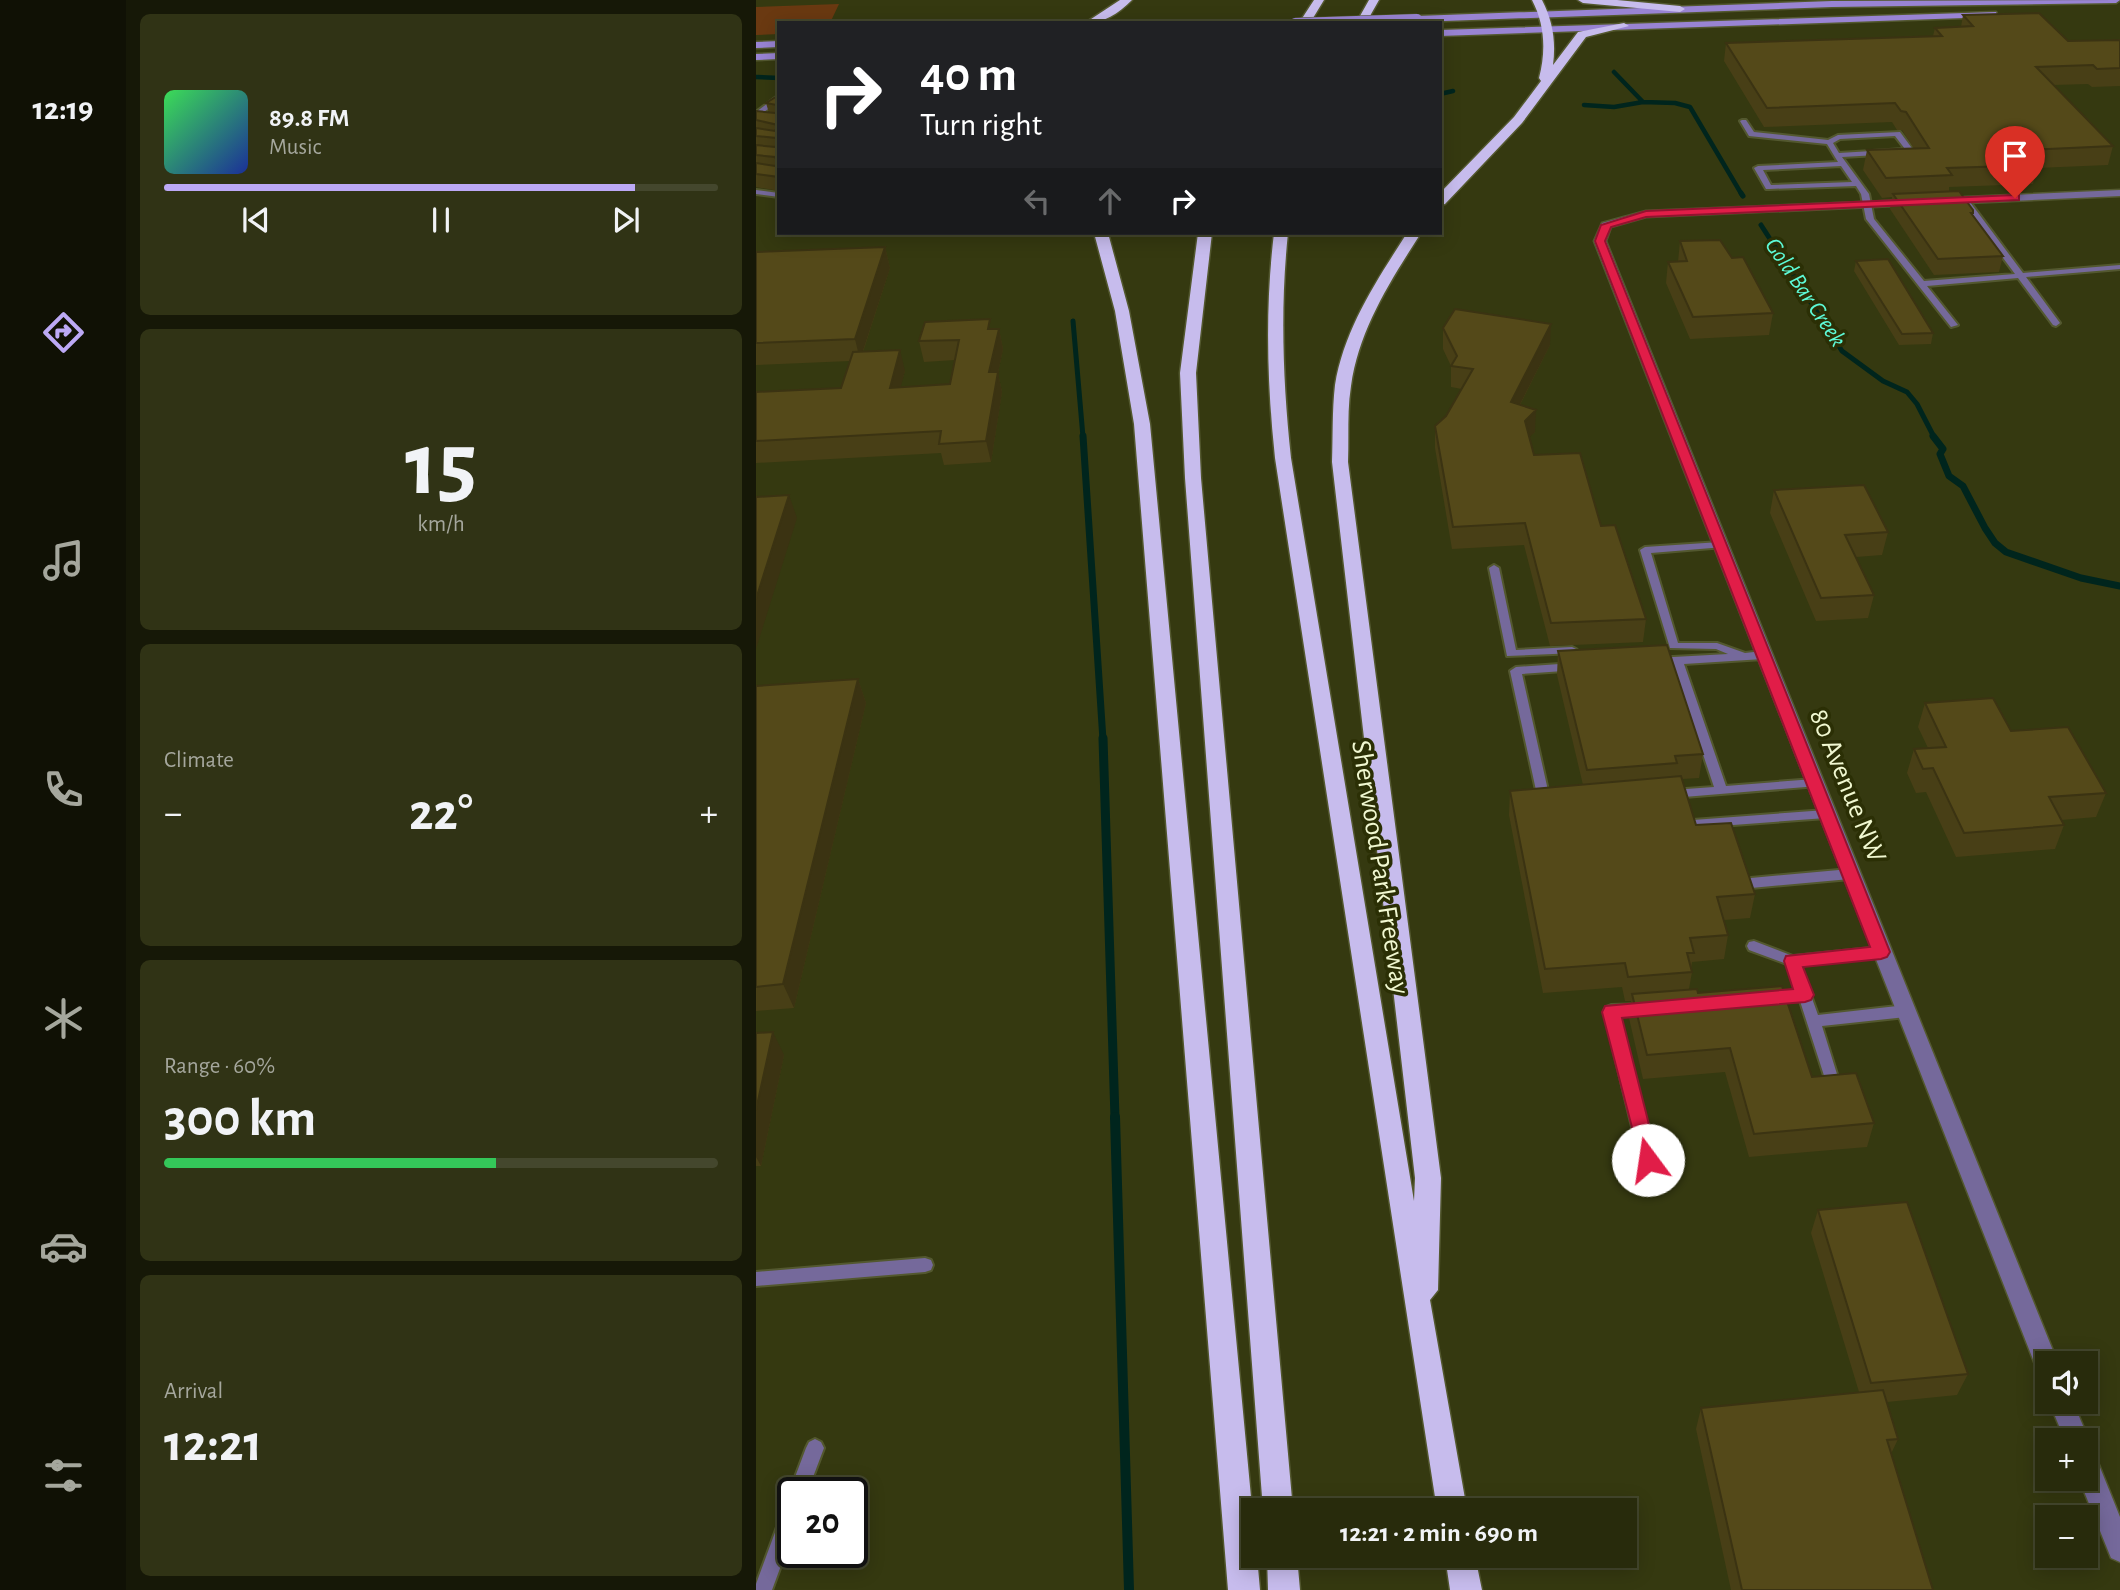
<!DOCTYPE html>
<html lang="en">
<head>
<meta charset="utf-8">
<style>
  :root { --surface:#282b0c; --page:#303315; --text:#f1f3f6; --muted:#a5a79d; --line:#44472d; --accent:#bca9f5 }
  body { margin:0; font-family:"Alegreya Sans",sans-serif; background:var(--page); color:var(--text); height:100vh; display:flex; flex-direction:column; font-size:26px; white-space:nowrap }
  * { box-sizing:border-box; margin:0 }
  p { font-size:23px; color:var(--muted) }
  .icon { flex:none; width:38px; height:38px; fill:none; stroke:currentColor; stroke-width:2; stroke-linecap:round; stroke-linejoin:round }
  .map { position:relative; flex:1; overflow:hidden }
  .sheet { display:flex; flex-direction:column; gap:14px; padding:14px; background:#161807; width:630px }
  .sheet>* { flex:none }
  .hud { position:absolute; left:21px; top:21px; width:665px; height:214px; border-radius:0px; box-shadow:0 4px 18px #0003,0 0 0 2px var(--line); background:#202124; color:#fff; overflow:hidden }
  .tools { position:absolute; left:1279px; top:1351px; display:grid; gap:14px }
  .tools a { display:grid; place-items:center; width:63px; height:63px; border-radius:0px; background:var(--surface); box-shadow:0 4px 18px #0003,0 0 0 2px var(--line); font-size:35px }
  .speed { position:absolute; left:21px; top:1477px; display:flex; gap:14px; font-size:35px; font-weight:700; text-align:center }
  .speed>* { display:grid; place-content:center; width:91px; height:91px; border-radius:50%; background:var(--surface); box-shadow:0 4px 18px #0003,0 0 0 2px var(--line); line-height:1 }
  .speed .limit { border:4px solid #111; border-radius:10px; background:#fff; color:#111 }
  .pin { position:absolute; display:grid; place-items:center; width:60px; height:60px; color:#fff; margin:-72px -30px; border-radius:50% 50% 50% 0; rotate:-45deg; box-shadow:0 0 7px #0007 }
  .pin .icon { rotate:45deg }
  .me { position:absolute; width:77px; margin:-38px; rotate:346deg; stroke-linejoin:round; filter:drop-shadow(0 0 5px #0008) }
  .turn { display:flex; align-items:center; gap:24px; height:147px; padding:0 28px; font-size:32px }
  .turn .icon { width:91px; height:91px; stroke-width:2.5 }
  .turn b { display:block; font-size:49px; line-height:60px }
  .lanes { display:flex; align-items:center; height:66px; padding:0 28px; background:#0003; justify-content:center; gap:35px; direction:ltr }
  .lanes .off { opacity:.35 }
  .big { font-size:52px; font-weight:700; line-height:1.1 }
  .sheet .card { flex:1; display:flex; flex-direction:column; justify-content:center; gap:10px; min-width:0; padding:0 24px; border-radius:10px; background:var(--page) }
  .sheet .dial { align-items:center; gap:0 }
  .dial b { font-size:91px; line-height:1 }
  .song { display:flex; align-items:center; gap:21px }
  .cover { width:84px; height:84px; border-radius:10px; background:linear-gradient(135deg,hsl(130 70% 55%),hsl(230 70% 35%)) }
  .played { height:7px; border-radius:4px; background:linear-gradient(90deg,var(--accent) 85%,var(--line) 85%) }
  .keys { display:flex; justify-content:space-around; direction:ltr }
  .heat { display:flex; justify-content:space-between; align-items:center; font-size:38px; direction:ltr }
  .charge { height:10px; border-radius:5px; background:linear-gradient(90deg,#34c759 60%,var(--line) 0) }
  .trip { position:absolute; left:485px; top:1498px; width:396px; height:70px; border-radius:0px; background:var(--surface); box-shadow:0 4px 18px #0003,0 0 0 2px var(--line); font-weight:700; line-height:70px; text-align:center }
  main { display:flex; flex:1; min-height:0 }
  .menu { display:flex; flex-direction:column; width:126px; justify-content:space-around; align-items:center; background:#101105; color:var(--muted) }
  .menu .icon { width:49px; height:49px }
  .menu .on { color:var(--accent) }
  .menu b { font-size:32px; color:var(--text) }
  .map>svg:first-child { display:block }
</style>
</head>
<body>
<main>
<nav class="menu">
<b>12:19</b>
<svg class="icon on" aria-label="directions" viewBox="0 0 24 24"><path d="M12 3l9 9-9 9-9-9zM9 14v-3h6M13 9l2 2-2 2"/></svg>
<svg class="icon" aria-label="music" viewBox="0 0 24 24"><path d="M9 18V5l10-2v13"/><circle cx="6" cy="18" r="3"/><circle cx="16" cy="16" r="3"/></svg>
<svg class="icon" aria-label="phone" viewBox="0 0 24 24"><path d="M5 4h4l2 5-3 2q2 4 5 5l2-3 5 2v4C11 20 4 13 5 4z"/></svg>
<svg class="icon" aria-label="climate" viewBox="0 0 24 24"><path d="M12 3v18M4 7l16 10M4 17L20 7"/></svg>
<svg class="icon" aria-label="car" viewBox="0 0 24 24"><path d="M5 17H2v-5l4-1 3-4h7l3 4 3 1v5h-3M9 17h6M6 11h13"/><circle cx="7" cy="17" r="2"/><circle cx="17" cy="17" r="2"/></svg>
<svg class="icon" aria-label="filters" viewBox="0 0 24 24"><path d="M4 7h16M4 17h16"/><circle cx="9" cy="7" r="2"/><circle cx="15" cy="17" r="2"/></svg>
</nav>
<section class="sheet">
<div class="card">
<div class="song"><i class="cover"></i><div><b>89.8 FM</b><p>Music</p></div></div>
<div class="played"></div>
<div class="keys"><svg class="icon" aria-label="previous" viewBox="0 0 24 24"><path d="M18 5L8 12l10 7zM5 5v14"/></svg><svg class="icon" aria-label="pause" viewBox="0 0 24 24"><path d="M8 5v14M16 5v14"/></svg><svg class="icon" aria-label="next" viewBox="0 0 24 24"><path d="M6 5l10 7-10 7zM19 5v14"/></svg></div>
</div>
<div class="card dial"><b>15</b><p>km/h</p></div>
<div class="card"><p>Climate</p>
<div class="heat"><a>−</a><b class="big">22°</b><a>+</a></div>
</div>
<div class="card"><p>Range · 60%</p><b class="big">300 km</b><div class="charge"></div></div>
<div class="card"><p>Arrival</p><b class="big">12:21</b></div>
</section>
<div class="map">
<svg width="1364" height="1590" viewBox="0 0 1364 1590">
  <rect width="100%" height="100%" fill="#353910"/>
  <!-- green -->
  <path fill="#6a3911" d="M83,4L74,23H23V34L0,35V7Z"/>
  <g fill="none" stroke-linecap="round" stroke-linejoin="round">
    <!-- stream-far4 -->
    <path stroke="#00251d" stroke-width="4.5" d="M858,72L887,102L919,103L934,107L986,195
      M0,77L23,78
      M684,94L697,91
      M828,105L858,107L887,102"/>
    <!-- stream-far3 -->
    <path stroke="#00251d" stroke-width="5" d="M985,193L987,196
      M1005,225L1086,351L1127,381L1151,392L1161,404L1178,437
      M317,321L327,437"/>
    <!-- stream-far2 -->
    <path stroke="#00251d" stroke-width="7" d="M327,436L347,740
      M1177,436L1187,449L1184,454L1193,476L1207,486L1229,528L1239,543L1250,552L1325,578L1364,586"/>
    <!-- stream-far1 -->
    <path stroke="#00251d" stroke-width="9" d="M347,738L359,1118"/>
    <!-- stream -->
    <path stroke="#00251d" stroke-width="10" d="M359,1117L373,1590"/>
    <defs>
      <path id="service" d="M23,95V101L0,118V112Z
        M986,120H990L998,132L1072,140L1082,135L1144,132L1158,151L1157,153L1086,157L1113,194L1118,219L1168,281L1259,274L1204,200L1208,198H1211L1267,273L1364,265V269L1270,277L1304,323L1300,326L1297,325L1262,278L1171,286L1202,325L1195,327L1110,219L1105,194L1100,186L1013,189H1010L998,168L1002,166L1082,162L1071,144L993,136L984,121ZM1139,136L1149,149L1083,153L1077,143L1084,139ZM1085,166L1096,182L1015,185L1007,170Z
        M0,190L23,193V197L0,194Z
        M964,542L968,543V547L895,553L922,643H961L989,653L1007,651L1013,655L1007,659L928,664L970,786L1058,779L1064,783L1062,786L916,798L910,794L916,790L958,787L917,665L899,666L893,662L899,658L972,654L960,649L914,648L884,550L889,547Z
        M738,565L743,568L760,650L816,647L820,649L822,651L820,653L751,656L733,568Z
        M818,663L822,664L824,667L822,670L766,674L795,804L789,808L783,804L754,671L760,667Z
        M1070,810L1076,814L1070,818L937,828L931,824L937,820Z
        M1094,869L1099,871L1100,874L1099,877L1094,879L995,888L990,886L989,883L990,880L995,878Z
        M998,941L1037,956L1125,947L1130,948L1132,952L1130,956L1125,957L1044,965L1062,1015L1150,1005L1155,1007L1157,1011L1155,1015L1150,1017L1066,1026L1085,1087L1083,1091L1078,1093L1073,1091L1044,1001L1013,1003L1008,1002L1006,998L1008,994L1040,990L1031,964L993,950L991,946L993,942Z
        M890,1004L895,1005L897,1009L895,1013L863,1016L900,1160L897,1165L892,1166L887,1165L884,1160L848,1011L850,1007L855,1005Z
        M169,1258L175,1260L177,1265L175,1270L169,1272L0,1286V1272Z
        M59,1439L65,1442L68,1448L51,1493H37V1533L16,1590H0V1584L28,1508L31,1502L36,1499L33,1493L50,1448L53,1442Z"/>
      <path id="tertiary" d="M1364,190V196L1188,204L1183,201L1188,198Z
        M1156,200L1161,203L1160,205L890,217L855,227L850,241L1302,1363H1292V1378L1284,1375L1280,1367L838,241L846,223L890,211Z
        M1293,1402H1317L1333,1440L1330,1448V1440H1309Z
        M1330,1452L1339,1455L1364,1517V1562L1355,1558L1323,1479H1330Z"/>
      <path id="secondary" d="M1364,0L1360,3L1076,7L661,22L657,19L661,16L1076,1Z
        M1240,12L1241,14L1237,17L684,36V30Z
        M23,41V47L0,48V42Z
        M23,53V59L0,60V54Z"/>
      <path id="motorway" d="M364,0H376C362,14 348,23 329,23Z
        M558,0H568L554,23H543Z
        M613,0H623L610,23H600Z
        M776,0H786C797,21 800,42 797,65L822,32L868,23L873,26L830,37L766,123L689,204L684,205V193L758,117L785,81L783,78C790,51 789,25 776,0Z
        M822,0H861L924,6L929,9L924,12L827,3Z
        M338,233H352L373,311L394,424L497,1518V1556H501L504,1590H472L378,424L359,311Z
        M442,233H456L440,373L445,478L537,1510H507L429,478L424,373Z
        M518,233H532C524,309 527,383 535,458L658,1201L659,1178L576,462C577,437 576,411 579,385C588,329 621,280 651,233H665C635,280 603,329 595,386C591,411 593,437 592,462L685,1178L682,1290L674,1300L711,1510H681L519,458C511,383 509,308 518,233Z
        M511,1556H541L544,1590H512Z
        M689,1556H719L726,1590H694Z"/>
    </defs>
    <!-- service casing -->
    <use href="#service" stroke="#53582f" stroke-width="4"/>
    <!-- tertiary casing -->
    <use href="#tertiary" stroke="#53582f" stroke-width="3"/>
    <!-- secondary casing -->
    <use href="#secondary" stroke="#53582f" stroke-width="3"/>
    <!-- motorway casing -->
    <use href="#motorway" stroke="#53582f" stroke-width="3"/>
    <!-- service -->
    <use href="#service" fill="#75699b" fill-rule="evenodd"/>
    <!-- tertiary -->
    <use href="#tertiary" fill="#75699b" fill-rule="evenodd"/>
    <!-- secondary -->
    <use href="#secondary" fill="#9984d3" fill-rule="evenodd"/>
    <!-- motorway -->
    <use href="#motorway" fill="#c7bced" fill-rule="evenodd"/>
    <defs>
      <path id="secondary-bridge" d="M539,23L661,19"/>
    </defs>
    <!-- secondary-bridge casing -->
    <use href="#secondary-bridge" stroke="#53582f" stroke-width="11" stroke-linecap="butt"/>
    <!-- secondary-bridge -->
    <use href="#secondary-bridge" stroke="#9984d3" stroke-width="10"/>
  </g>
  <!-- wall -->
  <path fill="#483f16" d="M1207,15L1312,41L1364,40V86L1336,87L1332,84L1297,85L1357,146L1352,165L1281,168L1277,184L1193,187V191L1217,213V216L1247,256L1243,272L1178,275L1134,209L1136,197L1126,198L1107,170L1111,150L1158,149L1146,130H1141L1136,122L1008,127L968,61L970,43L1177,36L1179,28L1205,27Z
    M23,95V191L0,187V111L13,113L10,103Z
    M924,241L976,258L1017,313L1013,335L934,339L910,283L912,262H922Z
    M129,247L134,268L107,352L149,371L144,387L194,384L199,360L168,362L163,341L243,329L247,349L242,373L246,392L235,462L188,465L185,453L0,463V392L85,388L94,361L0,365V252Z
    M1100,261L1177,333L1175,344L1143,345L1098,271Z
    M687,328L794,345L764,405L779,432L773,437L778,455L845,526L890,619L887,642L794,646L768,545L696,549L679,448V426L690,416L706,389L695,387V366L687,349Z
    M1018,490L1132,532L1126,555L1100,557L1118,595L1112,618L1060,621L1014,513Z
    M802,651L947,754L943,778L926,779L940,825L999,894L994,918L968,920L972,935L968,959L936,962L935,969L936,972L933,989L942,993L1118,1123L1111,1147L993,1157L969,1072L887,1079L873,1018L875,1001H869L866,987L787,993L753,815L754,791L827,785L801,675Z
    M102,679L110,703L38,1008L0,1011V686Z
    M1169,703L1255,731L1350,793L1340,817L1305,820L1308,825L1299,849L1200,857L1170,792L1160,793L1151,773L1158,749L1172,748L1162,727Z
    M0,1033L28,1055L5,1166H0Z
    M1062,1210L1212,1374L1201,1395L1131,1402L1142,1439L1135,1454L1177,1590H975L940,1429L945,1408L1103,1392L1055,1233Z"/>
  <!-- shaded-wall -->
  <path fill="#3b3312" d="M129,247L134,268L104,360L99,339Z
    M795,324L794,345L754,424L755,402Z
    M243,329L247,349L242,373L246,392L235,462L230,441L233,372Z
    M144,350L149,371L139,408L134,388Z
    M780,410L779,432L768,442L769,421Z
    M33,495L41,518L0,649V599Z
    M102,679L110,703L38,1008L27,984Z
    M17,1032L28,1055L5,1166L0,1157V1110Z"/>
  <!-- building -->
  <path fill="#544919" stroke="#3b3312" stroke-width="2" d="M1283,13L1312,41L1364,40V68L1341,69L1337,65L1280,67L1357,146L1269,150L1282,165L1191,168L1196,175L1130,178L1111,150L1173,148L1150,112L1145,111L1139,103L1011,108L970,43L1186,36L1179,28L1217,26L1207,15Z
    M23,95V177L0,174V163L19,166L22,163L19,157L0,155V145L19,147L22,144L20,138L0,136V128L19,131L22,125L0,120V111L19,113L22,111L21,105L10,103Z
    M1203,191L1217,210V213H1215L1247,256L1182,259L1137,194Z
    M964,240L976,258L987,257L1017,313L937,317L912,262L931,261L924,241Z
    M129,247L99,339L0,343V252Z
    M1132,259L1177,333L1146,334L1100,261Z
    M699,309L795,324L755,402L780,410L769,421L778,455L824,453L845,526L859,525L890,619L795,623L769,523L697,527L679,426L690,416L717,369L695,366L701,356L687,328Z
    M234,319L232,329H243L233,372H242L230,441L183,444L185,431L0,441V392L85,388L97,352L144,350L134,388L194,384L203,340L163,341L169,322Z
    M1108,485L1132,532L1089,535L1118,595L1065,598L1018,490Z
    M33,495L0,599V497Z
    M911,645L947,754L919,756L921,763L831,770L802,651Z
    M102,679L27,984L0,987V686Z
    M1237,698L1255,731L1312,727L1350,793L1293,797L1308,825L1208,833L1177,768L1167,769L1158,749L1190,747L1169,703Z
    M925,776L940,825L975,823L999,894L961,897L972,935L934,938L938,953H931L936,972L872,977L869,963L789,969L754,791Z
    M1026,986L1056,1077L1100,1073L1118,1123L998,1134L974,1048L891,1055L876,994L941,989L942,993Z
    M17,1032L0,1110V1033Z
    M1151,1202L1212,1374L1115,1383L1062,1210Z
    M1127,1390L1142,1439L1131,1440L1177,1590H986L945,1408Z"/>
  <!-- route -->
  <path fill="#e11d48" stroke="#92132f" stroke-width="2" d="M1259,195H1263V200L890,217L855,227L849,241L1134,952L1131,957L1125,959L1047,967L1058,995L1055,1000L1049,1002L866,1018L902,1160L899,1166L892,1169L886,1166L846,1012L849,1006L1037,989L1028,961L1030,956L1114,947L839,241L845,225L890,211Z"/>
  <g text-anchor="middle" stroke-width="7" stroke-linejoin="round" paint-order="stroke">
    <!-- far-water labels -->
    <g font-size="24" font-style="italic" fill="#5dfad7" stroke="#2b2f05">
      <text transform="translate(1050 292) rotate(56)" y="8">Gold Bar Creek</text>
    </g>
    <!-- street labels -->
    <g font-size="28" fill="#f1f8d1" stroke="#2b2f05">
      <text transform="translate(1093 785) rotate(68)" y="10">80 Avenue NW</text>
      <text transform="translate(626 867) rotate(81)" y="10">Sherwood Park Freeway</text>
    </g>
  </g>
</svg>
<div class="tools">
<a><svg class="icon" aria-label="sound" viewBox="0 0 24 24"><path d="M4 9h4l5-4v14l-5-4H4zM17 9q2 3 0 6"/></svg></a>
<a>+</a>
<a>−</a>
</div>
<div class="speed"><div class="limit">20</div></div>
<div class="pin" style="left:1259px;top:198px;background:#d93025"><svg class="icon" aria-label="arrive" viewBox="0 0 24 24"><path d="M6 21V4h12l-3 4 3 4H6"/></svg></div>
<svg class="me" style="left:892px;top:1160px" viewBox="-20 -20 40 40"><circle r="19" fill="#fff"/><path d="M0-13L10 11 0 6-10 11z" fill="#e11d48"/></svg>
<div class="trip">12:21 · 2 min · 690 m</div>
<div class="hud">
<div class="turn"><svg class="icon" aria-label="right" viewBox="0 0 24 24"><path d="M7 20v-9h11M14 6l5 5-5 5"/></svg><div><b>40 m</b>Turn right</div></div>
<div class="lanes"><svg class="icon off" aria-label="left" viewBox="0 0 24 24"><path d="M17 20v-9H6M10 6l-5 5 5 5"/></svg><svg class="icon off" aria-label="ahead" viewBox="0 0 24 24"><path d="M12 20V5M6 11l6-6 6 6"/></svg><svg class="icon" aria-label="right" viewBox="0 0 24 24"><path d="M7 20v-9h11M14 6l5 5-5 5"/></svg></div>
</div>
</div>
</main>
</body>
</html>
